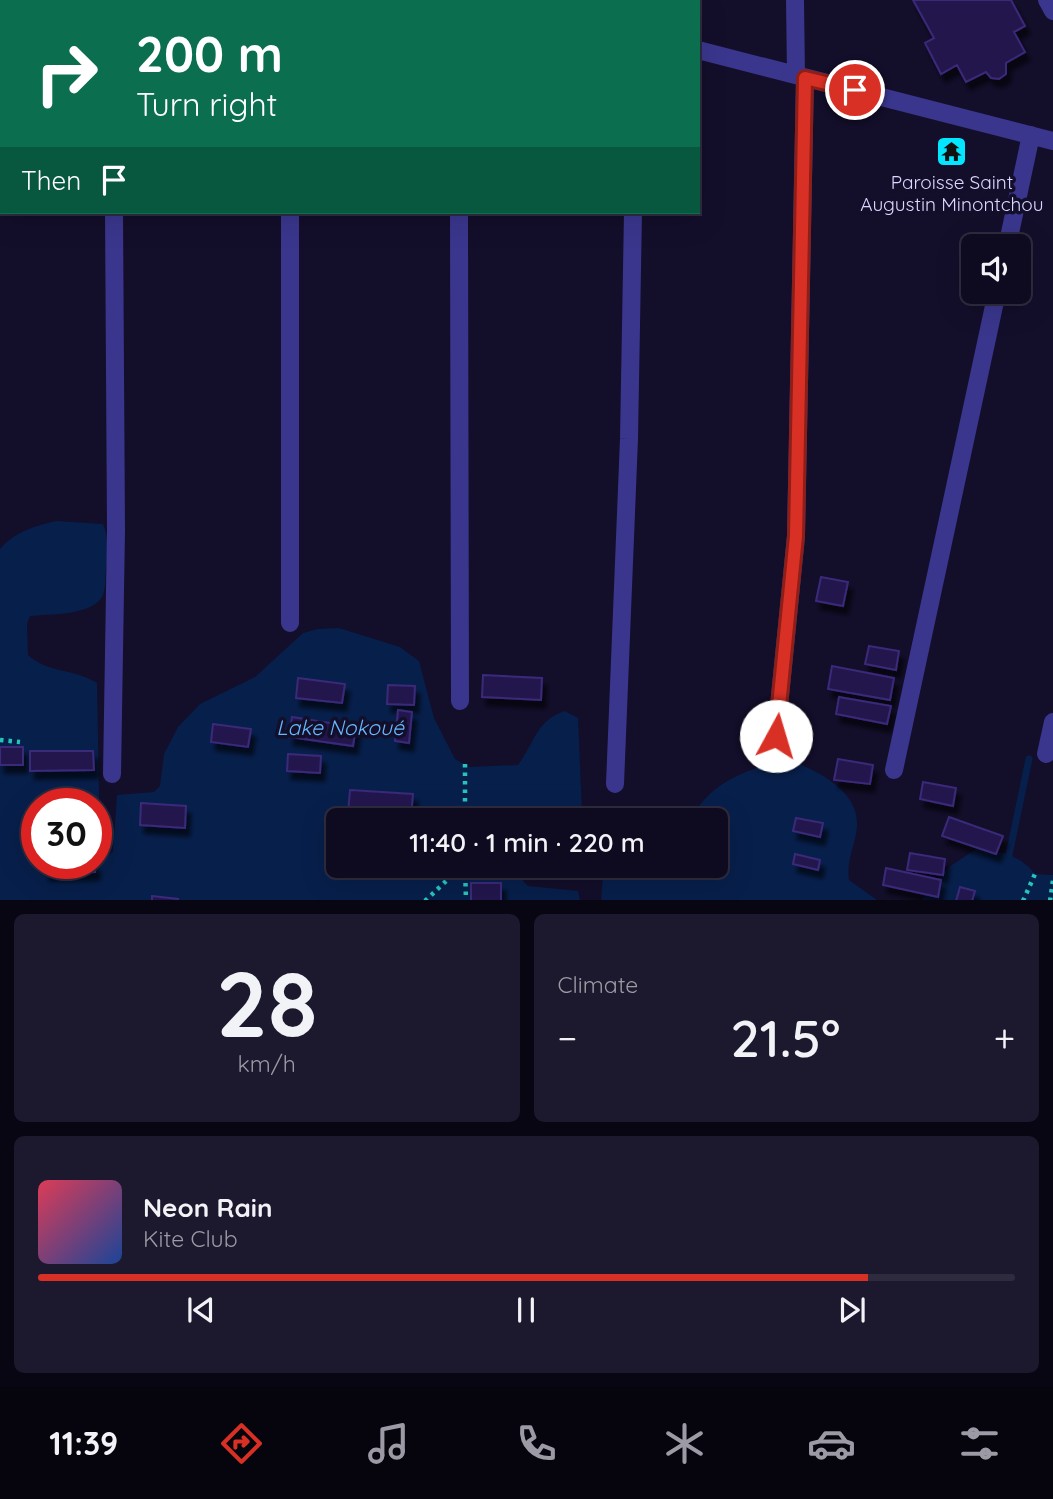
<!DOCTYPE html>
<html lang="en">
<head>
<meta charset="utf-8">
<style>
  :root { --surface:#0e0a20; --page:#1c182d; --text:#f1f3f6; --muted:#9b9aa5; --line:#2e2b3e; --accent:#d93025 }
  body { margin:0; font-family:Quicksand,sans-serif; background:var(--page); color:var(--text); height:100vh; display:flex; flex-direction:column; font-size:26px; white-space:nowrap }
  * { box-sizing:border-box; margin:0 }
  p { font-size:23px; color:var(--muted) }
  .icon { flex:none; width:38px; height:38px; fill:none; stroke:currentColor; stroke-width:2; stroke-linecap:round; stroke-linejoin:round }
  .map { position:relative; height:900px; overflow:hidden }
  .drawer { display:flex; flex-direction:column; gap:14px; padding:14px; background:#080612; flex:1 }
  .drawer>* { flex:none }
  .hud { position:absolute; left:0px; top:0px; width:700px; height:214px; box-shadow:0 7px 28px #0002,0 0 0 2px var(--line); background:#0b6e4f; color:#fff; overflow:hidden }
  .buttons { position:absolute; left:961px; top:234px; display:grid; gap:14px }
  .buttons a { display:grid; place-items:center; width:70px; height:70px; border-radius:10px; background:var(--surface); box-shadow:0 7px 28px #0002,0 0 0 2px var(--line); font-size:35px }
  .speed { position:absolute; left:21px; top:788px; display:flex; gap:14px; font-size:35px; font-weight:700; text-align:center }
  .speed>* { display:grid; place-content:center; width:91px; height:91px; border-radius:50%; background:var(--surface); box-shadow:0 7px 28px #0002,0 0 0 2px var(--line); line-height:1 }
  .speed .limit { border:10px solid #d22; background:#fff; color:#111 }
  .pin { position:absolute; display:grid; place-items:center; width:60px; height:60px; color:#fff; margin:-30px; border:4px solid #fff; border-radius:50%; box-shadow:0 2px 7px #0007 }
  .me { position:absolute; width:77px; margin:-38px; rotate:6deg; stroke-linejoin:round; filter:drop-shadow(0 0 5px #0008) }
  .turn { display:flex; align-items:center; gap:24px; height:147px; padding:0 21px; font-size:32px }
  .turn .icon { width:91px; height:91px; stroke-width:2.5 }
  .turn b { display:block; font-size:49px; line-height:60px }
  .then { display:flex; align-items:center; height:66px; padding:0 21px; background:#0003; gap:14px; font-size:26px }
  .big { font-size:52px; font-weight:600; line-height:1.1 }
  .drawer .card { flex:1; display:flex; flex-direction:column; justify-content:center; gap:10px; min-width:0; padding:0 24px; border-radius:10px; background:var(--page) }
  .drawer .dial { align-items:center; gap:0 }
  .dial b { font-size:91px; line-height:1 }
  .song { display:flex; align-items:center; gap:21px }
  .cover { width:84px; height:84px; border-radius:10px; background:linear-gradient(135deg,hsl(350 70% 55%),hsl(220 70% 35%)) }
  .played { height:7px; border-radius:4px; background:linear-gradient(90deg,var(--accent) 85%,var(--line) 85%) }
  .keys { display:flex; justify-content:space-around; direction:ltr }
  .heat { display:flex; justify-content:space-between; align-items:center; font-size:38px; direction:ltr }
  .drawer .tiles { flex:1; display:grid; gap:14px; grid-template-columns:1fr 1fr }
  .card:last-child { grid-column:span 2 }
  .trip { position:absolute; left:326px; top:808px; width:402px; height:70px; border-radius:10px; background:var(--surface); box-shadow:0 7px 28px #0002,0 0 0 2px var(--line); font-weight:600; line-height:70px; text-align:center }
  .tab-bar { display:flex; height:112px; justify-content:space-around; align-items:center; background:#06040d; color:var(--muted) }
  .tab-bar .icon { width:49px; height:49px }
  .tab-bar .active { color:var(--accent) }
  .tab-bar b { font-size:32px; color:var(--text) }
  .map>svg:first-child { display:block }
</style>
</head>
<body>
<div class="map">
<svg width="1053" height="901" viewBox="0 0 1053 901">
  <defs>
    <filter id="shadow"><feDropShadow dx="4.5" dy="8" stdDeviation="2" flood-color="#0009"/></filter>
  </defs>
  <rect width="100%" height="100%" fill="#130e2a"/>
  <!-- water -->
  <path fill="#071f4b" fill-rule="evenodd" d="M56,521L103,524C109,537 108,554 106,568C105,576 106,588 103,595C94,616 49,614 30,616L27,624L28,655C49,674 74,668 97,683L100,853L106,857L113,852L117,795L154,792L160,786L164,754L178,727L200,704L255,677L303,633L318,629L339,628L400,647L419,661L434,718L455,759L470,767L518,765C534,744 537,719 565,711L578,718L582,812L576,820L535,816L527,821H338V866H522L523,881L528,886L578,891L580,900L0,901V549C14,532 35,526 56,521ZM37,803H96V863H37Z
    M790,760C817,771 859,790 857,826C856,844 846,860 849,880L877,900L601,901L603,875L609,866H716V821H690C707,783 752,766 790,760Z
    M976,849C999,850 1020,855 1035,874L1053,875V900L921,901L949,867Z"/>
  <g fill="none" stroke-linecap="round" stroke-linejoin="round">
    <!-- stream -->
    <path stroke="#071f4b" stroke-width="7" d="M1009,855L1029,759"/>
  </g>
  <!-- building -->
  <path fill="#24194d" stroke="#3a297a" stroke-width="2" filter="url(#shadow)" d="M913,0H1011L1025,26L1014,32L1025,52L1006,63V74L999,79L991,78L986,72L966,82L957,65L941,74L925,43L934,38Z
    M821,577L848,582L843,606L816,601Z
    M869,646L899,651L896,670L865,664Z
    M832,666L894,678L890,700L828,689Z
    M483,675L542,678L541,700L482,697Z
    M298,678L345,684L342,703L296,698Z
    M388,685L415,686L414,705L387,704Z
    M839,697L891,706L887,724L836,714Z
    M398,710L412,712L409,743L395,741Z
    M292,717L356,727L353,746L289,737Z
    M213,724L251,729L248,747L211,742Z
    M0,747H23V765H0Z
    M30,751H93L94,770L30,771Z
    M288,754L321,756L320,773L287,771Z
    M838,759L873,765L870,784L834,780Z
    M923,782L956,788L953,806L920,799Z
    M350,790L413,794L411,817L348,813Z
    M141,803L186,806L185,828L140,825Z
    M26,811L37,812V834H26Z
    M949,817L1003,836L996,854L942,836Z
    M796,818L823,823L820,837L793,831Z
    M910,853L945,859L943,875L907,870Z
    M795,854L820,860L818,870L793,864Z
    M45,863H95V872L45,873Z
    M886,868L941,880L938,897L883,885Z
    M471,883H501V901H471Z
    M960,887L975,891L972,901H956Z
    M152,896L178,899V901H152Z"/>
  <g fill="none" stroke-linecap="round" stroke-linejoin="round">
    <!-- path -->
    <path stroke="#27c4bb" stroke-width="4.5" stroke-dasharray="3.5 5" stroke-linecap="butt" d="M0,740L20,742
      M465,764V821
      M465,866L466,901
      M425,901L462,866
      M1023,901L1035,874
      M1050,901L1053,880"/>
    <!-- minor -->
    <path stroke="#3a368d" stroke-width="18" d="M112,0V2
      M459,0V2
      M499,0L506,2
      M635,0V2
      M795,0L796,75
      M1047,0L1053,11
      M291,2V0
      M698,50L1053,141
      M459,212L460,701
      M1007,247L1031,135
      M290,623V212
      M776,736L796,536L805,78
      M1046,754L1053,722
      M894,770L997,292
      M112,774L116,530L114,212
      M615,784L629,439L633,212"/>
  </g>
  <g fill="none" stroke-linecap="round" stroke-linejoin="round">
    <defs>
      <path id="route" d="M776,736L796,536L805,78L855,90"/>
    </defs>
    <!-- route casing -->
    <use href="#route" stroke="#8d1f18" stroke-width="18"/>
    <!-- route -->
    <use href="#route" stroke="#d93025" stroke-width="12"/>
  </g>
  <!-- icons -->
  <defs>
    <symbol id="temple-square" viewBox="-11 -11 22 22"><rect x="-9" y="-9" width="18" height="18" rx="4" fill="#04e5ff" stroke="#130e2a"/><path d="M0-6L5-2H3V0L6.5 2.5H4V6H1.5V3h-3V6H-4V2.5H-6.5L-3 0V-2H-5Z" fill="#111"/></symbol>
  </defs>
  <g fill-rule="evenodd">
    <use href="#temple-square" x="934" y="134" width="35" height="35"/>
  </g>
  <g text-anchor="middle" stroke-width="7" stroke-linejoin="round" paint-order="stroke">
    <!-- poi labels -->
    <g font-size="19" fill="#dcd8ff" stroke="#130e2a">
      <text x="952" y="189">Paroisse Saint<tspan x="952" dy="22">Augustin Minontchou</tspan></text>
    </g>
    <!-- water labels -->
    <g font-size="21" font-style="italic" fill="#66b8ff" stroke="#130e2a">
      <text x="340" y="735">Lake Nokoué</text>
    </g>
  </g>
</svg>
<div class="buttons">
<a><svg class="icon" aria-label="sound" viewBox="0 0 24 24"><path d="M4 9h4l5-4v14l-5-4H4zM17 9q2 3 0 6"/></svg></a>
</div>
<div class="speed"><div class="limit">30</div></div>
<div class="pin" style="left:855px;top:90px;background:#d93025"><svg class="icon" aria-label="arrive" viewBox="0 0 24 24"><path d="M6 21V4h12l-3 4 3 4H6"/></svg></div>
<svg class="me" style="left:776px;top:736px" viewBox="-20 -20 40 40"><circle r="19" fill="#fff"/><path d="M0-13L10 11 0 6-10 11z" fill="#d93025"/></svg>
<div class="trip">11:40 · 1 min · 220 m</div>
<div class="hud">
<div class="turn"><svg class="icon" aria-label="right" viewBox="0 0 24 24"><path d="M7 20v-9h11M14 6l5 5-5 5"/></svg><div><b>200 m</b>Turn right</div></div>
<div class="then">Then<svg class="icon" aria-label="arrive" viewBox="0 0 24 24"><path d="M6 21V4h12l-3 4 3 4H6"/></svg></div>
</div>
</div>
<section class="drawer">
<div class="tiles">
<div class="card dial"><b>28</b><p>km/h</p></div>
<div class="card"><p>Climate</p>
<div class="heat"><a>−</a><b class="big">21.5°</b><a>+</a></div>
</div>
<div class="card">
<div class="song"><i class="cover"></i><div><b>Neon Rain</b><p>Kite Club</p></div></div>
<div class="played"></div>
<div class="keys"><svg class="icon" aria-label="previous" viewBox="0 0 24 24"><path d="M18 5L8 12l10 7zM5 5v14"/></svg><svg class="icon" aria-label="pause" viewBox="0 0 24 24"><path d="M8 5v14M16 5v14"/></svg><svg class="icon" aria-label="next" viewBox="0 0 24 24"><path d="M6 5l10 7-10 7zM19 5v14"/></svg></div>
</div>
</div>
</section>
<nav class="tab-bar">
<b>11:39</b>
<svg class="icon active" aria-label="directions" viewBox="0 0 24 24"><path d="M12 3l9 9-9 9-9-9zM9 14v-3h6M13 9l2 2-2 2"/></svg>
<svg class="icon" aria-label="music" viewBox="0 0 24 24"><path d="M9 18V5l10-2v13"/><circle cx="6" cy="18" r="3"/><circle cx="16" cy="16" r="3"/></svg>
<svg class="icon" aria-label="phone" viewBox="0 0 24 24"><path d="M5 4h4l2 5-3 2q2 4 5 5l2-3 5 2v4C11 20 4 13 5 4z"/></svg>
<svg class="icon" aria-label="climate" viewBox="0 0 24 24"><path d="M12 3v18M4 7l16 10M4 17L20 7"/></svg>
<svg class="icon" aria-label="car" viewBox="0 0 24 24"><path d="M5 17H2v-5l4-1 3-4h7l3 4 3 1v5h-3M9 17h6M6 11h13"/><circle cx="7" cy="17" r="2"/><circle cx="17" cy="17" r="2"/></svg>
<svg class="icon" aria-label="filters" viewBox="0 0 24 24"><path d="M4 7h16M4 17h16"/><circle cx="9" cy="7" r="2"/><circle cx="15" cy="17" r="2"/></svg>
</nav>
</body>
</html>
